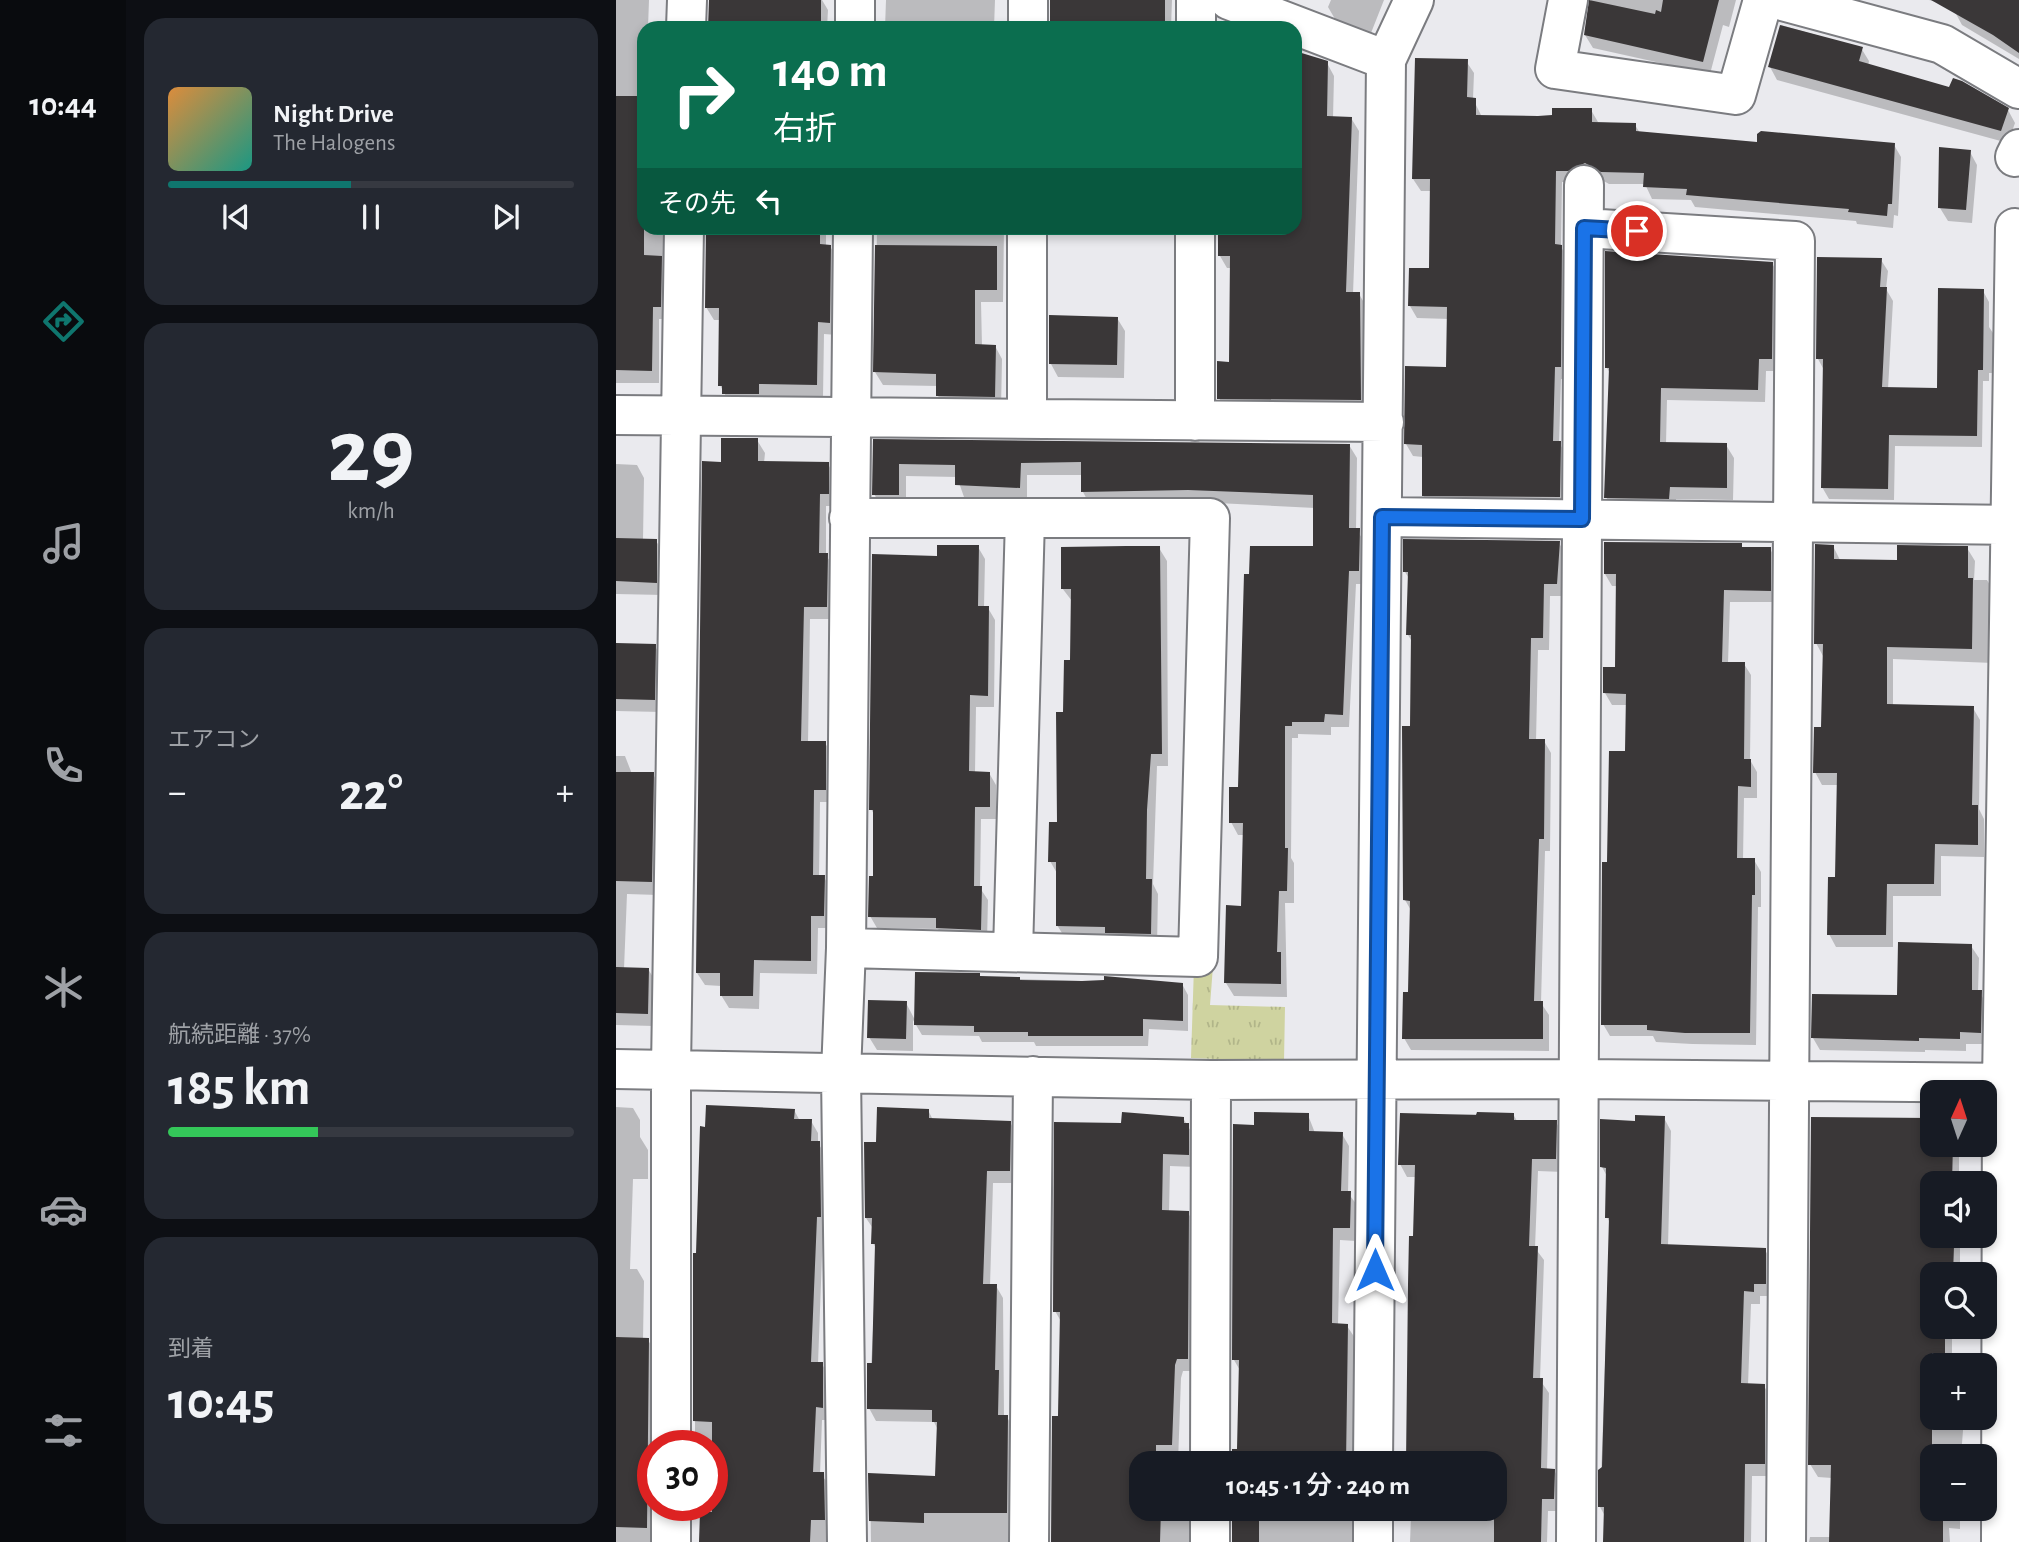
<!DOCTYPE html>
<html lang="ja">
<head>
<meta charset="utf-8">
<style>
  :root { --surface:#171b24; --page:#242831; --text:#f1f3f6; --muted:#9ea1a6; --line:#363941; --accent:#0f766e }
  body { margin:0; font-family:"Alegreya Sans","Noto Sans JP",sans-serif; background:var(--page); color:var(--text); height:100vh; display:flex; flex-direction:column; font-size:26px; white-space:nowrap }
  * { box-sizing:border-box; margin:0 }
  p { font-size:23px; color:var(--muted) }
  .icon { flex:none; width:38px; height:38px; fill:none; stroke:currentColor; stroke-width:2; stroke-linecap:round; stroke-linejoin:round }
  .map { position:relative; flex:1; overflow:hidden }
  .sheet { display:flex; flex-direction:column; gap:18px; padding:18px; background:#0d0f14; width:490px }
  .sheet>* { flex:none }
  .guide { position:absolute; left:21px; top:21px; width:665px; height:214px; border-radius:21px; box-shadow:0 4px 10px #0003; background:#0b6e4f; color:#fff; overflow:hidden }
  .needle { width:46px; rotate:3deg }
  .buttons { position:absolute; left:1304px; top:1080px; display:grid; gap:14px }
  .buttons a { display:grid; place-items:center; width:77px; height:77px; border-radius:14px; background:var(--surface); box-shadow:0 4px 10px #0003; font-size:35px }
  .speed { position:absolute; left:21px; top:1430px; display:flex; gap:14px; font-size:35px; font-weight:700; text-align:center }
  .speed>* { display:grid; place-content:center; width:91px; height:91px; border-radius:50%; background:var(--surface); box-shadow:0 4px 10px #0003; line-height:1 }
  .speed .limit { border:10px solid #d22; background:#fff; color:#111 }
  .pin { position:absolute; display:grid; place-items:center; width:60px; height:60px; color:#fff; margin:-30px; border:4px solid #fff; border-radius:50%; box-shadow:0 2px 7px #0007 }
  .me { position:absolute; width:77px; margin:-38px; rotate:0deg; stroke-linejoin:round; filter:drop-shadow(0 0 5px #0008) }
  .turn { display:flex; align-items:center; gap:24px; height:147px; padding:0 21px; font-size:32px }
  .turn .icon { width:91px; height:91px; stroke-width:2.5 }
  .turn b { display:block; font-size:49px; line-height:60px }
  .then { display:flex; align-items:center; height:66px; padding:0 21px; background:#0003; gap:14px; font-size:26px }
  .big { font-size:52px; font-weight:600; line-height:1.1 }
  .sheet .widget { flex:1; display:flex; flex-direction:column; justify-content:center; gap:10px; min-width:0; padding:0 24px; border-radius:21px; background:var(--page) }
  .sheet .dial { align-items:center; gap:0 }
  .dial b { font-size:91px; line-height:1 }
  .song { display:flex; align-items:center; gap:21px }
  .cover { width:84px; height:84px; border-radius:10px; background:linear-gradient(135deg,hsl(30 70% 55%),hsl(170 70% 35%)) }
  .played { height:7px; border-radius:4px; background:linear-gradient(90deg,var(--accent) 45%,var(--line) 45%) }
  .keys { display:flex; justify-content:space-around; direction:ltr }
  .heat { display:flex; justify-content:space-between; align-items:center; font-size:38px; direction:ltr }
  .charge { height:10px; border-radius:5px; background:linear-gradient(90deg,#34c759 37%,var(--line) 0) }
  .trip { position:absolute; left:513px; top:1451px; width:378px; height:70px; border-radius:21px; background:var(--surface); box-shadow:0 4px 10px #0003; font-weight:600; line-height:70px; text-align:center }
  main { display:flex; flex:1; min-height:0 }
  .tabs { display:flex; flex-direction:column; width:126px; justify-content:space-around; align-items:center; background:#090b0e; color:var(--muted) }
  .tabs .icon { width:49px; height:49px }
  .tabs .on { color:var(--accent) }
  .tabs b { font-size:32px; color:var(--text) }
  .map>svg:first-child { display:block }
</style>
</head>
<body>
<main>
<nav class="tabs">
<b>10:44</b>
<svg class="icon on" aria-label="directions" viewBox="0 0 24 24"><path d="M12 3l9 9-9 9-9-9zM9 14v-3h6M13 9l2 2-2 2"/></svg>
<svg class="icon" aria-label="music" viewBox="0 0 24 24"><path d="M9 18V5l10-2v13"/><circle cx="6" cy="18" r="3"/><circle cx="16" cy="16" r="3"/></svg>
<svg class="icon" aria-label="phone" viewBox="0 0 24 24"><path d="M5 4h4l2 5-3 2q2 4 5 5l2-3 5 2v4C11 20 4 13 5 4z"/></svg>
<svg class="icon" aria-label="climate" viewBox="0 0 24 24"><path d="M12 3v18M4 7l16 10M4 17L20 7"/></svg>
<svg class="icon" aria-label="car" viewBox="0 0 24 24"><path d="M5 17H2v-5l4-1 3-4h7l3 4 3 1v5h-3M9 17h6M6 11h13"/><circle cx="7" cy="17" r="2"/><circle cx="17" cy="17" r="2"/></svg>
<svg class="icon" aria-label="filters" viewBox="0 0 24 24"><path d="M4 7h16M4 17h16"/><circle cx="9" cy="7" r="2"/><circle cx="15" cy="17" r="2"/></svg>
</nav>
<section class="sheet">
<div class="widget">
<div class="song"><i class="cover"></i><div><b>Night Drive</b><p>The Halogens</p></div></div>
<div class="played"></div>
<div class="keys"><svg class="icon" aria-label="previous" viewBox="0 0 24 24"><path d="M18 5L8 12l10 7zM5 5v14"/></svg><svg class="icon" aria-label="pause" viewBox="0 0 24 24"><path d="M8 5v14M16 5v14"/></svg><svg class="icon" aria-label="next" viewBox="0 0 24 24"><path d="M6 5l10 7-10 7zM19 5v14"/></svg></div>
</div>
<div class="widget dial"><b>29</b><p>km/h</p></div>
<div class="widget"><p>エアコン</p>
<div class="heat"><a>−</a><b class="big">22°</b><a>+</a></div>
</div>
<div class="widget"><p>航続距離 · 37%</p><b class="big">185 km</b><div class="charge"></div></div>
<div class="widget"><p>到着</p><b class="big">10:45</b></div>
</section>
<div class="map">
<svg width="1403" height="1542" viewBox="0 0 1403 1542">
  <defs>
    <pattern id="grass-tufts" width="24" height="20" patternUnits="userSpaceOnUse" patternTransform="scale(1.75)"><rect width="24" height="20" fill="#cfd3a0"/><path d="M3 7l-1-3M5 7V3M7 7l1-3M15 17l-1-3M17 17v-4M19 17l1-3" fill="none" stroke="#b1b589"/></pattern>
  </defs>
  <rect width="100%" height="100%" fill="#eaeaee"/>
  <!-- grass -->
  <path fill="url(#grass-tufts)" d="M578,966H597L594,1005L669,1007L668,1062L575,1058Z"/>
  <!-- shadow -->
  <path fill="#0003" d="M0,0H33L32,28H28V46H23L22,98H28V228H58L51,319H43V383H0Z
    M94,0H206L212,10L211,28H94Z
    M270,0H379L378,28H269Z
    M434,0H556L555,28H436Z
    M715,0H714H768L755,33L719,19L712,7Z
    M975,0H1120L1113,27L1107,25L1094,74L977,48L969,35Z
    M1313,0H1403V59L1346,25L1339,12L1341,8Z
    M1165,25L1245,48L1253,61L1252,66L1334,89L1392,110L1399,123L1392,143L1161,80L1154,67Z
    M679,53L711,63L718,76L717,118H735L743,131L737,294H743L750,306L751,412L610,411L603,398L614,363L616,268H611L604,256V228H679Z
    M850,61L858,73L857,99L866,117L922,118L975,110L982,122L1019,125L1024,133L1143,144L1278,145L1285,157L1282,216L1278,215L1277,228L1241,224L1240,221L1079,207L1075,200L1036,199L1029,184H993L977,175L960,183L946,182L945,247L952,259L951,379H945L943,443L951,455L950,509L814,508L807,495V457L797,456L790,444L832,369L833,319L801,318L794,306L814,270L816,191H805L797,179Z
    M1354,152L1361,165L1356,223L1332,221L1324,208Z
    M92,228H210V246H214L221,259V335L208,334L207,397L150,396L149,407L115,406L104,385L105,320H98L90,307Z
    M261,228H388L387,302H365L366,346H379L386,359L385,409L330,408L322,396V386L267,385L259,372Z
    M1265,260L1272,271L1270,289L1277,301L1272,389L1323,390L1367,291L1373,302V327L1381,339V373H1373V381H1367L1366,447L1279,446L1278,500L1213,499L1206,487L1208,370L1202,359Z
    M1156,263L1163,276V371H1150L1149,402L1051,400L1050,444L1110,445L1118,458L1117,500L1060,499V511L997,510L990,497L995,375L991,368Z
    M501,318L509,331L508,378L442,377L435,364Z
    M141,440L149,453L148,463L212,464L219,477V506H210V555L218,568V619H194L192,743H209L217,756L216,802H204L203,877H208L215,890V928H202L201,974L144,973L143,1009L113,1008L105,995V986L89,985L81,973L107,463Z
    M259,441L733,445L741,458L740,530L750,543V584H740L733,727H715V735L682,734V738H676L675,858L678,863V903H669L671,997L618,996L610,983L627,907L628,835H622L615,822L698,548L699,508L581,502L474,505L467,492V475H411V500L348,497L341,477L290,476V508L266,507L258,494Z
    M0,464L21,465L28,478L27,540L40,541L48,553L47,595L0,594Z
    M943,543L950,555L947,596H934L933,650H922L920,741H928L935,753L934,851H929L925,1003L933,1015V1051L795,1050L788,1038L794,994L796,912L789,900L790,833L787,827V728H795L797,643L792,635L794,580L789,572Z
    M1217,546L1224,560L1282,562L1351,548L1359,561L1358,580H1371L1378,592L1377,663L1277,659V706L1357,708L1364,720L1363,809L1368,819V857L1325,856V896H1277V947H1220L1213,934L1221,879L1223,785H1206L1199,772L1207,729V656L1200,643Z
    M362,547L369,559L368,608H372L379,620L378,707H360L359,773H373L380,785V819H365L364,888L372,900L371,941L329,940L322,929L261,928L254,916L258,878L259,816L255,809L323,558Z
    M543,548L551,561L552,766H541L537,884L542,894L541,946L449,938L441,925L442,875L434,861L443,824L449,714L455,662L456,601L446,588Z
    M1127,548L1154,549L1161,561V602H1114L1112,663L1128,664L1135,675L1134,760L1141,772V798H1128L1127,860H1138L1145,872V907H1142L1140,1045L1076,1044L1040,1042L1037,1036H994L987,1024L993,864L1011,753V705H996L989,693L1001,668L1002,586H996L989,574Z
    M0,645L39,646L46,659L45,712L0,711Z
    M0,756H9L16,774H37L44,787L42,895L11,894L8,969H32L40,982L38,1026L0,1025Z
    M1355,946L1363,958L1362,992L1372,1004L1371,1044H1350V1051L1309,1050V1052L1204,1050L1197,1038L1282,997Z
    M365,978L566,984L572,995V1031L533,1029L532,1046H420L418,1042H366L363,1036L306,1035L297,1020V1051L261,1050L253,1037L290,1003L299,1020Z
    M0,1107L17,1108L24,1120V1137L32,1150V1179H17L14,1269H21L28,1281L27,1340H32L39,1352L36,1542H0Z
    M178,1110L184,1121H195L202,1133V1143L210,1156L211,1229H207L202,1364H206L213,1376L214,1420H206L204,1474L215,1486L217,1542H85L86,1505H96V1446H79V1254L82,1255Z
    M312,1110L317,1120L394,1122L401,1135V1183H377L374,1286H380L387,1298L388,1417H391L398,1430V1542H255L254,1475L321,1477L322,1430L318,1422L260,1421L253,1408L261,1250L257,1243L258,1230L250,1218L261,1144Z
    M897,1114L901,1121L940,1122L947,1135V1172L922,1171L919,1248L928,1260L924,1380L933,1393L931,1470H938L945,1483V1511H932L931,1542H794L795,1517H787L782,1508H878V1463H791L800,1177H791L784,1164L786,1115Z
    M692,1115L699,1133L726,1134L733,1146L732,1193L741,1205L740,1241L724,1240L722,1325L731,1326L739,1338L738,1463H617L623,1451L625,1372L618,1360L639,1127Z
    M567,1118L579,1138V1167L554,1166L553,1212L572,1213L579,1225V1371H567L565,1378L562,1463H525V1508H564V1513H571L578,1526L579,1542H437L446,1323L439,1311L507,1125Z
    M1048,1118L1055,1131L1052,1246L1149,1250L1156,1262V1296H1144V1304H1135L1132,1385L1148,1386L1155,1398V1476H1136L1135,1542H989V1516L984,1507L994,1223L991,1217L992,1178L986,1167L1021,1122Z
    M1316,1120V1144H1343V1183H1316V1236H1344V1274H1316V1326H1336V1365H1316V1418H1348L1345,1456H1316V1508H1344V1529L1333,1528L1334,1542H1193L1194,1537H1215L1216,1478L1202,1477L1194,1464Z
    M617,1508H748L738,1542H618Z"/>
  <!-- building -->
  <path fill="#3a3738" d="M93,0H205V28H92Z
    M434,0H549V28H434Z
    M973,0L1039,14L1040,10L1045,12L1047,0H1103L1087,62L968,35Z
    M1315,0H1403V53L1377,35Z
    M1164,25L1247,47L1243,61L1333,87L1337,78L1346,81L1393,108L1385,131L1152,67Z
    M679,51L712,61L711,116L736,117L730,292H744L745,400L601,399V361L613,362L614,256H602V228H679Z
    M799,58L852,59L851,97L860,98V115L922,116L936,115V108H976V122L1020,123V131L1141,142V134L1145,131L1279,143L1276,204H1272L1271,216L1232,212L1233,209L1070,195L1071,189L1027,187L1028,173L985,172L969,163L952,171H940L939,244L946,245L945,367H939L937,441H945L944,497L806,496V445L788,444L789,366L830,367L831,307L792,306L793,268H813L814,179H796Z
    M0,96H28V255L46,256L45,307H37L36,371L0,370Z
    M1323,147L1355,150L1350,210L1322,208Z
    M90,228H204V244L215,245L214,323L202,322L201,385L143,384V394H106V386H102L103,308H89Z
    M259,245L381,246V290H359V344L380,345L379,397L320,396V374L257,372Z
    M989,251L1157,262L1156,359H1143L1142,390L1045,388L1044,442L1111,443V488L1054,487L1053,499L988,498L993,368H989Z
    M1201,257L1266,258L1264,287H1271L1266,387L1321,388L1322,288L1368,289L1367,370H1362L1361,436L1273,435L1272,489L1205,488L1207,359H1200Z
    M433,315L502,317L501,365L433,364Z
    M105,438H142V461L213,462V494H204L203,553H212L211,607H188L185,741H210V790H198L197,875H209L208,916H195V961L138,960L137,996H104V973H80L86,461L105,462Z
    M257,439L734,444L733,528H744L743,571H733L727,715L709,714L708,722H676V726H669V848H672L671,891H663L661,952H665V984L608,983L610,905L625,906L627,823H613V787H622L628,574H633L634,546H697V495L572,490L465,492V462L405,463L404,488L339,485V465L283,464V495H256Z
    M0,538L41,539V583L0,581Z
    M787,539L944,541L941,584H928L927,638H915L913,739H929L928,839H923L918,1001H927V1039H786L787,992H792L794,901L787,900L786,726H794L795,635H790L792,572H787Z
    M988,542L1126,543V547H1155V591L1108,590L1106,662H1129L1128,759H1135V787L1122,786L1121,858H1139V895H1136L1134,1033H1069L1031,1030V1025H985L986,862H991L993,751H1009L1010,694L987,693V667H999L1000,574H988Z
    M1199,544L1218,545V559L1281,560V545L1352,546V578H1357L1356,649L1271,647V704L1358,706L1356,805H1362V845L1319,844L1318,884H1271L1270,935H1211L1212,877H1219L1221,773H1197L1198,727H1205L1207,644H1198Z
    M321,545H363L362,606H373L372,696L354,695L353,771L374,772V807H359L358,886H366L365,930L320,928V918L252,917L253,876H257V810H253L256,554L321,556Z
    M510,546H544L546,754H535L531,810L530,879H536L535,934L489,933V927L440,926V862H432L433,822H441L440,712H447L448,660H454L455,589H445V547Z
    M0,643L40,644L39,700L0,699Z
    M0,772H38L36,882L0,881Z
    M1282,942L1356,944V990H1366L1365,1033L1344,1032V1039L1303,1038V1041L1195,1038L1196,994L1281,995Z
    M0,967L33,968L32,1014L0,1013Z
    M299,972L364,973V976L404,977V980L466,981L488,980V976L567,983V1021L527,1019V1036H412V1032H358V1026L298,1025Z
    M252,1000L291,1001L290,1039L251,1038Z
    M90,1105L179,1109L178,1119H196L195,1141H204L205,1217H201L195,1362H207V1408L200,1407L197,1472H208L209,1520H195L194,1542H83L84,1512H96V1422L77,1421V1253H80L84,1126L89,1127Z
    M261,1107L313,1109V1118L395,1121L394,1171H371L367,1284H381L379,1370H383L382,1415H392L391,1513H308V1523L253,1521L252,1473L319,1476L321,1422H316V1410L251,1409V1363H256L259,1244H255L256,1218H249L248,1142H260Z
    M506,1112L568,1117V1123H573V1155L547,1154L546,1210L573,1211L572,1359H561L559,1365L556,1445H540V1463H525V1508H545L544,1542H435L436,1416H442L444,1312H437L438,1122L505,1123Z
    M638,1112L693,1113V1131L727,1132L725,1191H735L734,1228H717L716,1323L732,1324L730,1463H616V1449H621L623,1360H616L617,1124L638,1125Z
    M861,1112L898,1113V1120H941L940,1159H916L913,1246H922L917,1378H927L925,1468L939,1469L938,1499H926L925,1542H878V1463H790L792,1284L793,1236H797L799,1165H782L784,1113L860,1115Z
    M1019,1115L1049,1116L1045,1244L1150,1248V1284H1138V1292L1128,1291L1125,1383L1149,1384V1464H1129L1128,1542H987L988,1507H982V1470L986,1467L993,1218H989L990,1168L984,1167V1119L1019,1121Z
    M1195,1117L1316,1118V1144H1337L1336,1183H1316V1246H1338L1337,1274H1316V1326H1329V1353H1316V1508H1327V1542H1213L1215,1465H1192Z
    M0,1337L33,1338L31,1528L0,1527Z
    M616,1508H643V1542H616Z"/>
  <g fill="none" stroke-linecap="round" stroke-linejoin="round">
    <defs>
      <path id="minor" d="M613,0L770,60
        M952,0L939,69L1120,95L1147,0
        M1163,0L1326,44L1403,89
        M70,28L71,0
        M239,28V0
        M412,28V0
        M580,28V0
        M1399,157L1403,149
        M968,228L1179,241L1170,1542
        M0,415L768,422
        M411,419V228
        M579,421V228
        M766,517L1403,525
        M230,948L582,957L594,518H233
        M397,952L409,518
        M0,1069L595,1080L964,1079L1403,1083
        M55,1446V1069L68,228
        M594,1463L595,1080
        M757,1463L770,60L798,0
        M55,1505V1542
        M231,1542L225,1073L230,948L237,228
        M413,1542L417,1076
        M594,1542V1508
        M757,1542V1508
        M960,1542L968,185
        M1385,1542L1386,1083L1399,228"/>
    </defs>
    <!-- minor casing -->
    <use href="#minor" stroke="#7b7c80" stroke-width="42"/>
    <!-- minor -->
    <use href="#minor" stroke="#fff" stroke-width="38"/>
  </g>
  <g fill="none" stroke-linecap="round" stroke-linejoin="round">
    <defs>
      <path id="route" d="M759,1270L766,517L966,519L968,228L1021,231"/>
    </defs>
    <!-- route casing -->
    <use href="#route" stroke="#114b97" stroke-width="18"/>
    <!-- route -->
    <use href="#route" stroke="#1a73e8" stroke-width="12"/>
  </g>
</svg>
<div class="buttons">
<a><svg class="needle" viewBox="-14 -14 28 28"><path d="M0-13l5 13h-10z" fill="#e53935"/><path d="M0 13l5-13h-10z" fill="#9ea1a6"/></svg></a>
<a><svg class="icon" aria-label="sound" viewBox="0 0 24 24"><path d="M4 9h4l5-4v14l-5-4H4zM17 9q2 3 0 6"/></svg></a>
<a><svg class="icon" aria-label="search" viewBox="0 0 24 24"><circle cx="10" cy="10" r="6"/><path d="M15 15l6 6"/></svg></a>
<a>+</a>
<a>−</a>
</div>
<div class="speed"><div class="limit">30</div></div>
<div class="pin" style="left:1021px;top:231px;background:#d93025"><svg class="icon" aria-label="arrive" viewBox="0 0 24 24"><path d="M6 21V4h12l-3 4 3 4H6"/></svg></div>
<svg class="me" style="left:759px;top:1270px" viewBox="-20 -20 40 40"><path d="M0-17L14 15 0 8-14 15z" fill="#1a73e8" stroke="#fff" stroke-width="4"/></svg>
<div class="trip">10:45 · 1 分 · 240 m</div>
<div class="guide">
<div class="turn"><svg class="icon" aria-label="right" viewBox="0 0 24 24"><path d="M7 20v-9h11M14 6l5 5-5 5"/></svg><div><b>140 m</b>右折</div></div>
<div class="then">その先<svg class="icon" aria-label="left" viewBox="0 0 24 24"><path d="M17 20v-9H6M10 6l-5 5 5 5"/></svg></div>
</div>
</div>
</main>
</body>
</html>
